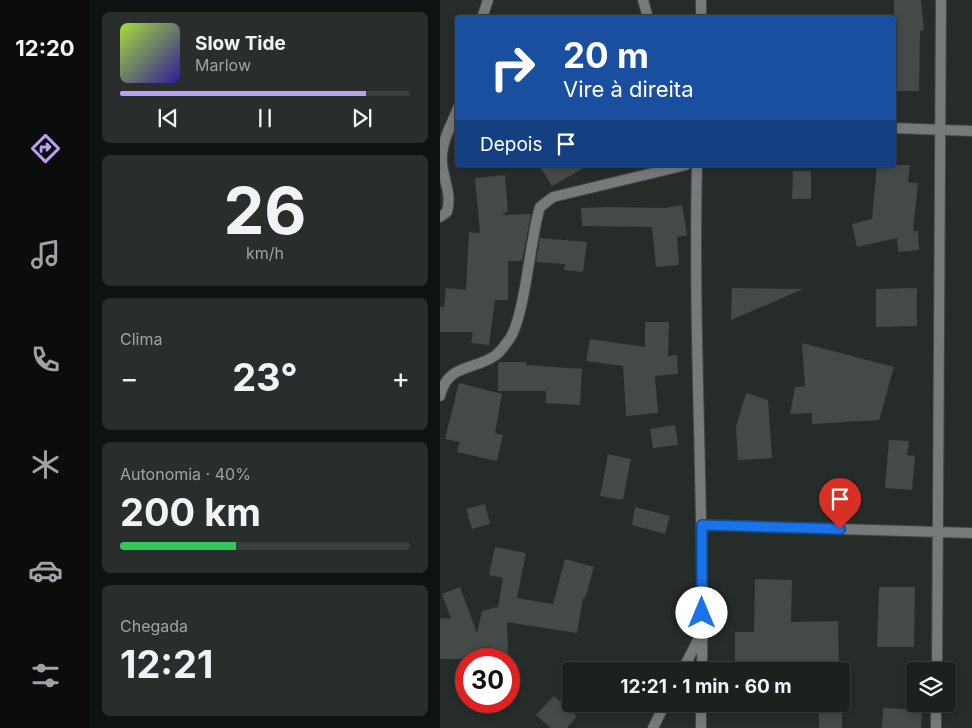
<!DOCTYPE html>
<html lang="pt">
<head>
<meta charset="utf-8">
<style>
  :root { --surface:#1c2120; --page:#292e2d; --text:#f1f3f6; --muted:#a0a3a5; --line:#3a3e3e; --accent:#bca0f2 }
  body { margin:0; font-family:Inter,sans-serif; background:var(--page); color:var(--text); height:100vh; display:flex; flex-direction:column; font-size:19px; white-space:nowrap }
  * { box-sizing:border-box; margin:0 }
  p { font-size:16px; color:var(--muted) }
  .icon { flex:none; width:28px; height:28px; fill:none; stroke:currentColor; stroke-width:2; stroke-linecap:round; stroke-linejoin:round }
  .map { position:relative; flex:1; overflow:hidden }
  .drawer { display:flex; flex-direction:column; gap:12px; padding:12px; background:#0f1212; width:350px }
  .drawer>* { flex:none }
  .hud { position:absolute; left:15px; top:15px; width:441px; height:152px; border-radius:5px; box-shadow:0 2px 8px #0003,0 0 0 1px var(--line); background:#1a4fa0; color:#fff; overflow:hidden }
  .buttons { position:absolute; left:466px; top:662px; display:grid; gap:10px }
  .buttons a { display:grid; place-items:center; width:50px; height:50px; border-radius:5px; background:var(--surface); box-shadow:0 2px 8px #0003,0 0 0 1px var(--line); font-size:25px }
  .speed { position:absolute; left:15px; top:648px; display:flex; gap:10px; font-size:25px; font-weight:700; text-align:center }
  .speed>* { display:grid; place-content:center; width:65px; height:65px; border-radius:50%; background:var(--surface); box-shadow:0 2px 8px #0003,0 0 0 1px var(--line); line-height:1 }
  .speed .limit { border:8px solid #d22; background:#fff; color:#111 }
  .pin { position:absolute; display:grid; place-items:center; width:42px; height:42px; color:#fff; margin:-51px -21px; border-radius:50% 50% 50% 0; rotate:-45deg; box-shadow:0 0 5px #0007 }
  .pin .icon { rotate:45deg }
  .me { position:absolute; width:55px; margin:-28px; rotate:0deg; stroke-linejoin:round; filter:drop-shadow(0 0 4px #0008) }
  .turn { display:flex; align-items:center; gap:18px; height:105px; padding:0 25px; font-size:22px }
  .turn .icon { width:65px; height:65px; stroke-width:2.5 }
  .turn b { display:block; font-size:35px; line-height:42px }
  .then { display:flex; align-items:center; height:48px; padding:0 25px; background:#0003; gap:10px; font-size:19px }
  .big { font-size:38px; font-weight:700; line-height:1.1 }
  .drawer .widget { flex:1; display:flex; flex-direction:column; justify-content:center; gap:8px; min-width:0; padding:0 18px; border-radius:8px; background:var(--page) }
  .drawer .dial { align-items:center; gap:0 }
  .dial b { font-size:65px; line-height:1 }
  .song { display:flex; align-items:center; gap:15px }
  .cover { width:60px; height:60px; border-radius:8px; background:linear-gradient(135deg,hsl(80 70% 55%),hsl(250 70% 35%)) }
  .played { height:5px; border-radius:2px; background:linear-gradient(90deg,var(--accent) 85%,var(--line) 85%) }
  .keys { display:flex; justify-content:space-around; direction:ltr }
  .heat { display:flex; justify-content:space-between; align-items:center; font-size:28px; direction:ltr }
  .charge { height:8px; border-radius:4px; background:linear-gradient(90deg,#34c759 40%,var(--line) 0) }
  .trip { position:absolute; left:122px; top:662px; width:288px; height:50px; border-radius:5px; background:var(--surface); box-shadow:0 2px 8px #0003,0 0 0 1px var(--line); font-weight:700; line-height:50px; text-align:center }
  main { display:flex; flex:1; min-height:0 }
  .tabs { display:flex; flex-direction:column; width:90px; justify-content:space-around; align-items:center; background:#0b0d0d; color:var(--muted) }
  .tabs .icon { width:35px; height:35px }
  .tabs .selected { color:var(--accent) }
  .tabs b { font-size:22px; color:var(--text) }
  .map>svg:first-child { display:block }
</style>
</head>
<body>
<main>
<nav class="tabs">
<b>12:20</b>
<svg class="icon selected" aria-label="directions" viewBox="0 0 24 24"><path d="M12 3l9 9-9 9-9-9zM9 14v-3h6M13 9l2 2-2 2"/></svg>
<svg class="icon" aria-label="music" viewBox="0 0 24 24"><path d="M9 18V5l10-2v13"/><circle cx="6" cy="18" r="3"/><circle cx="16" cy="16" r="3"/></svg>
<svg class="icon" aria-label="phone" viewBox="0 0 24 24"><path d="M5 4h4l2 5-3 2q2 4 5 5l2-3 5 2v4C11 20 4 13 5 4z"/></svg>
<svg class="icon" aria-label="climate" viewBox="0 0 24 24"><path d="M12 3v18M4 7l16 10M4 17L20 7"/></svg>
<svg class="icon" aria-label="car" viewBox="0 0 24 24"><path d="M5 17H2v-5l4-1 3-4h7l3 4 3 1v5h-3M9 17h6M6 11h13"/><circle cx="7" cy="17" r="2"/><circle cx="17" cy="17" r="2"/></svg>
<svg class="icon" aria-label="filters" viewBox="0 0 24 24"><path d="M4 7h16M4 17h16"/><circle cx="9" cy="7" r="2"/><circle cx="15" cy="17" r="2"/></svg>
</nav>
<section class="drawer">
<div class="widget">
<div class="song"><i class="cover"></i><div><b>Slow Tide</b><p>Marlow</p></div></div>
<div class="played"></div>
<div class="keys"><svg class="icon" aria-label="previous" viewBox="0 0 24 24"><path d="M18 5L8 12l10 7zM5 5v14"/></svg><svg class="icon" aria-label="pause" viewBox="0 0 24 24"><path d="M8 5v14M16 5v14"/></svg><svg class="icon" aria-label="next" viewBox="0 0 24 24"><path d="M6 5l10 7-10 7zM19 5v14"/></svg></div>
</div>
<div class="widget dial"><b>26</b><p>km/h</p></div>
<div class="widget"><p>Clima</p>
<div class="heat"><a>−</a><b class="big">23°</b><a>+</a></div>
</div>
<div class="widget"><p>Autonomia · 40%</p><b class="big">200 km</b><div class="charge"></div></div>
<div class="widget"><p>Chegada</p><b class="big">12:21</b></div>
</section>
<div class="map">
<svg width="532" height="728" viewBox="0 0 532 728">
  <rect width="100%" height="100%" fill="#252c2a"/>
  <!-- building -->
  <path fill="#444a47" d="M454,0H481L484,30L480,31L479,91H454Z
    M99,165H149L112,186Z
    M437,165H470L468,182L478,183L473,231H478L479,250L458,252L457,238L417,247L412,224L432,219Z
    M353,171H371V199H352Z
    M65,175L68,211L62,215L91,214L82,261H68V300H55L49,345L31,343L33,332H0V307H4L6,288L26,290L29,232L40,233L35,178Z
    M242,205L247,235L237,237L239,265L216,267L212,227L142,226L141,208L166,207L225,208Z
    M100,238L147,242L143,272L124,270L125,264L96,262Z
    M292,288L363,289L291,320Z
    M477,288V326L436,327V289Z
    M205,322H229L228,356L237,355L238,374L215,376L218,413L186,416L183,366L146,361L150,339L205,347Z
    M362,343L454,367L439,420L372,424V413L350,414L355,387L365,386Z
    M58,362H86V365L142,369L140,405L106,403V391H58Z
    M19,383L62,394L55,433L63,435L57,461L17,452L20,442L5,439Z
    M306,393L328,400L332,458L298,460L296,427Z
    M235,425L238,445L213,448L210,429Z
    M449,440L469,441L467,455L475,456L472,490L445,488Z
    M168,454L191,459L183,500L160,496Z
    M45,504L50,524L32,529L26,509Z
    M195,507L230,516L225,534L192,525Z
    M55,547L86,553L77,598L113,604L125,559L154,567L145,598H143L137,633L67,622L68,659H0V618L11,619L2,594L20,587L37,633L42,611L58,607L63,578L49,575Z
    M315,579L352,580L351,622L398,621L399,671H295V632H314Z
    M439,587H475L474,647H437Z
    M402,693V728H379V704H401Z
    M114,696L137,716L127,728H111L96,715Z
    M443,708L482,710L481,728H442Z"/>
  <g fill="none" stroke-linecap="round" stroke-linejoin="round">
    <defs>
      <path id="street" d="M203,0L208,18
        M42,18L48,0
        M261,18V0
        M454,128L532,131
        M257,165C253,334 264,502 262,671
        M0,217L7,212C13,190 0,176 2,155C3,139 12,123 18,108
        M0,396C8,363 34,371 56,355C60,352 65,345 68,341C85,321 90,237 100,207L113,197L246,165
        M262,525L532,533
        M242,671L261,634
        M497,671L501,0
        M213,728L225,704
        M261,728V704
        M496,728V704"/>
    </defs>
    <!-- street casing -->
    <use href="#street" stroke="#404745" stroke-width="12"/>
    <!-- street -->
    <use href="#street" stroke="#767a7a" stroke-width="10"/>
  </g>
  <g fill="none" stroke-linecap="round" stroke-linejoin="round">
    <defs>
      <path id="route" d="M262,613V525L400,529"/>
    </defs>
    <!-- route casing -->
    <use href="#route" stroke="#114b97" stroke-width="12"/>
    <!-- route -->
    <use href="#route" stroke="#1a73e8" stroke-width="9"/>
  </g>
</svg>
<div class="buttons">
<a><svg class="icon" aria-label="layers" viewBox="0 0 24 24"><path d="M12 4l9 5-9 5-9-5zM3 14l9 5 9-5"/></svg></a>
</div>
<div class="speed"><div class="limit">30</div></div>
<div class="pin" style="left:400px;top:529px;background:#d93025"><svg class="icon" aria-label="arrive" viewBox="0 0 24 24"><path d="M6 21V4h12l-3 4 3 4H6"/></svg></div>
<svg class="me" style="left:262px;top:613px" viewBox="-20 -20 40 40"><circle r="19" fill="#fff"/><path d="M0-13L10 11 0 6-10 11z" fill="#1a73e8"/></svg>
<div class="trip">12:21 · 1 min · 60 m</div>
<div class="hud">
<div class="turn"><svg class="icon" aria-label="right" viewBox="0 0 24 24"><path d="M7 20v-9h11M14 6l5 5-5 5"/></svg><div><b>20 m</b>Vire à direita</div></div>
<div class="then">Depois<svg class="icon" aria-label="arrive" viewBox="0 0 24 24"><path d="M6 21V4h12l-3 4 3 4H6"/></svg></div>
</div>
</div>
</main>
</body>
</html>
